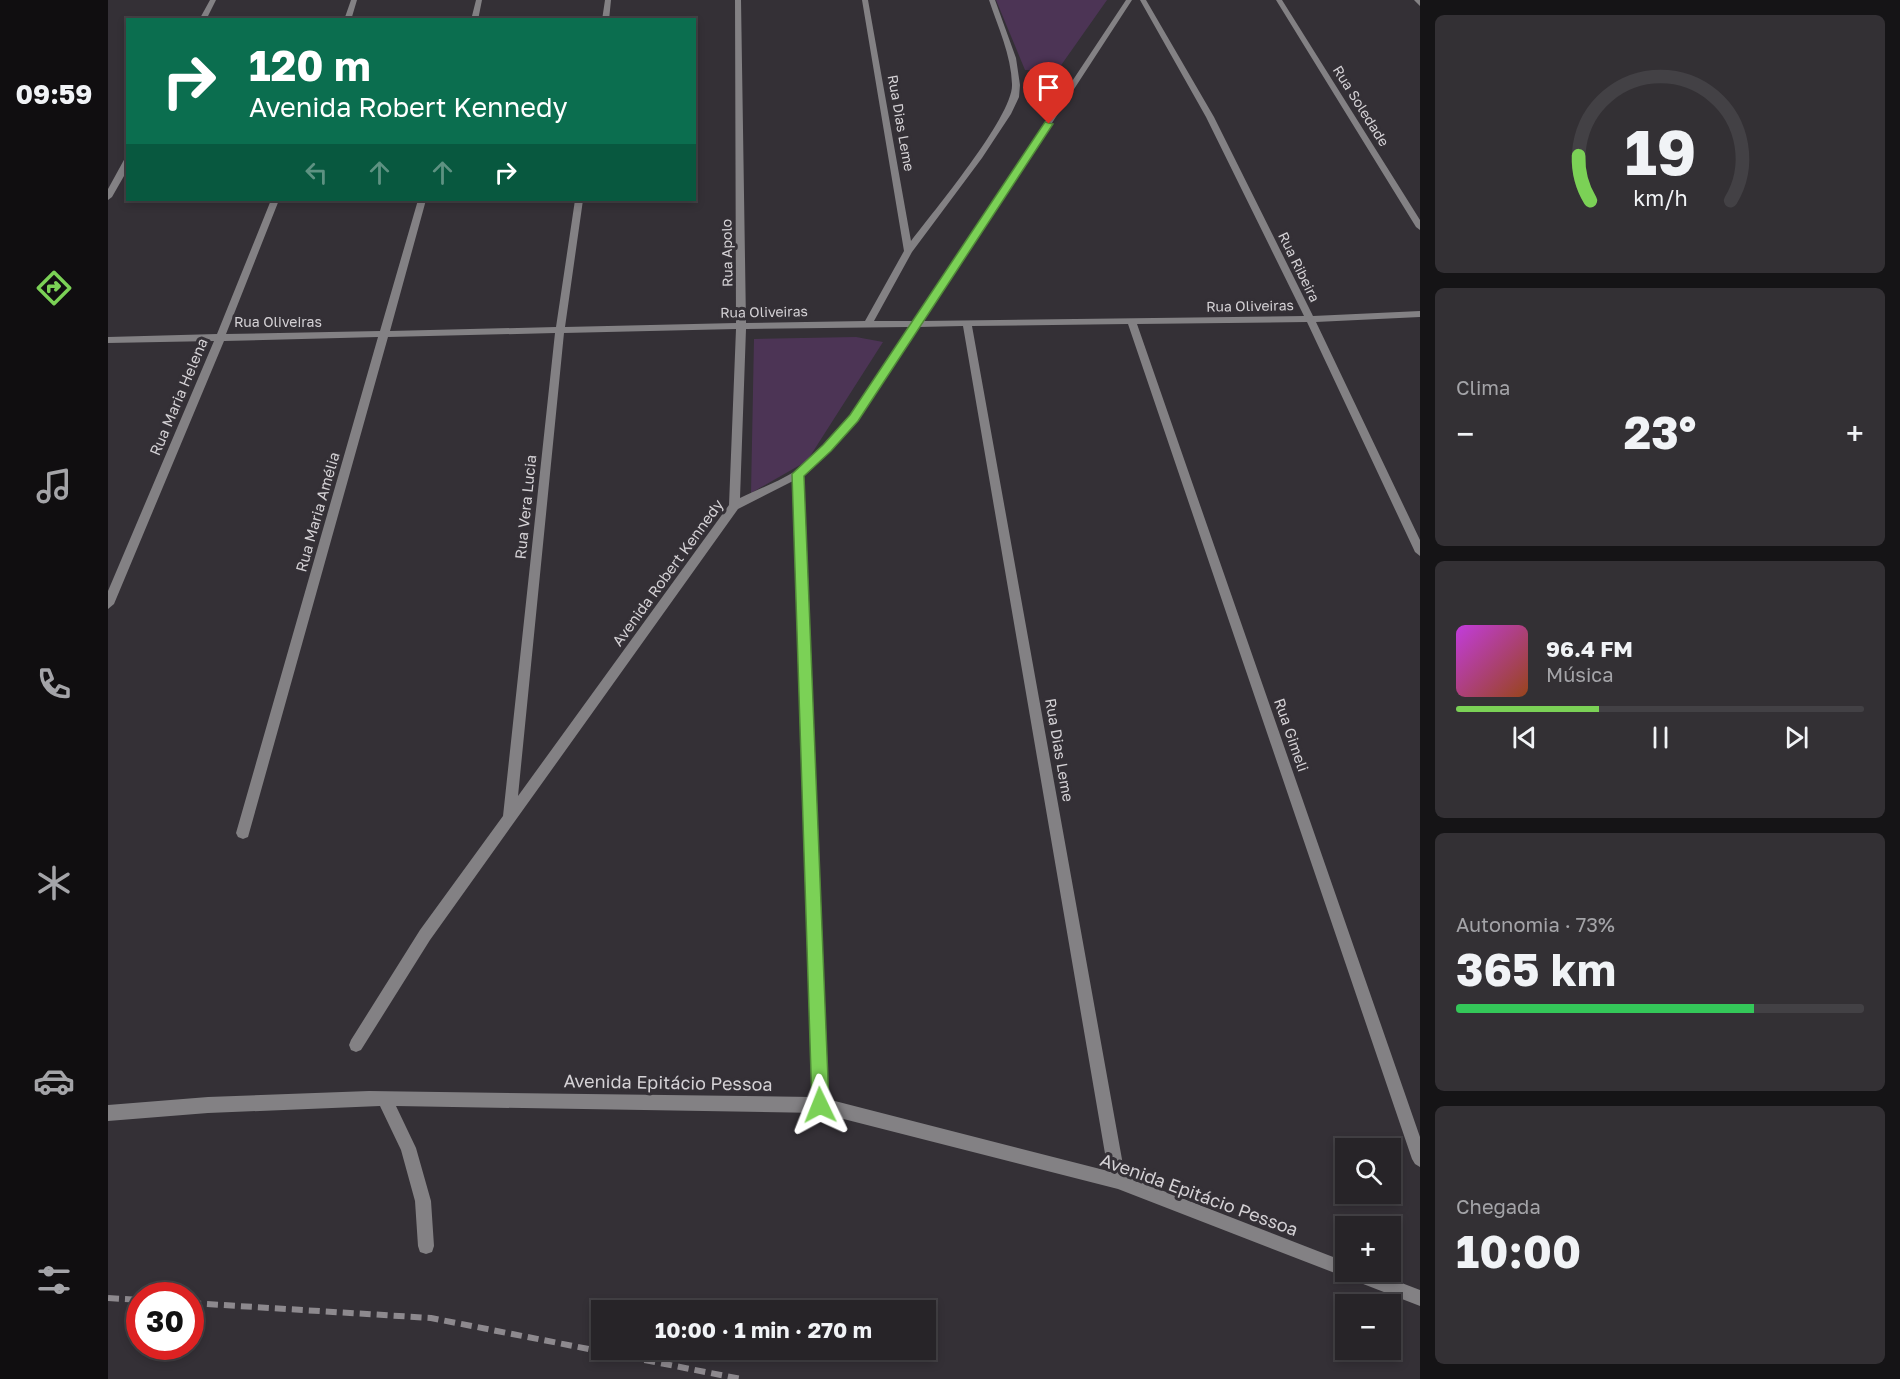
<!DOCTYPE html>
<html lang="pt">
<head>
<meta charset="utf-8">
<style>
  :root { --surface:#272428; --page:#333034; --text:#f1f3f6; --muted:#a4a4a8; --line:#434145; --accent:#7bd156 }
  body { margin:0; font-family:"Golos Text",sans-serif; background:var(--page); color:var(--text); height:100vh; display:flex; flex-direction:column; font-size:22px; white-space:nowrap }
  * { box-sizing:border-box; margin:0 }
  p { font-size:20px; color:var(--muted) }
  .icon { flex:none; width:33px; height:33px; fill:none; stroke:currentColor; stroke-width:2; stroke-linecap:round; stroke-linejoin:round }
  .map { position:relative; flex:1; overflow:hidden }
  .sheet { display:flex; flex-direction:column; gap:15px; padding:15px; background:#151416; width:480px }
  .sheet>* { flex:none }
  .guide { position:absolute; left:18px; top:18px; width:570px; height:183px; border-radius:0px; box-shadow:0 3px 9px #0003,0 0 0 2px var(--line); background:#0b6e4f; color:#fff; overflow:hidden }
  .controls { position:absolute; left:1227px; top:1138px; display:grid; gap:12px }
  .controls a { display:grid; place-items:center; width:66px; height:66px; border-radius:0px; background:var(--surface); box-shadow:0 3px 9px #0003,0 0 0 2px var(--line); font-size:30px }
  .speed { position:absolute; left:18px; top:1282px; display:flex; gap:12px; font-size:30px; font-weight:700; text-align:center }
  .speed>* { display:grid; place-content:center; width:78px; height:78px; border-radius:50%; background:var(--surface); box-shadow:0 3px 9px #0003,0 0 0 2px var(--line); line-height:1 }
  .speed .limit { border:9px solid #d22; background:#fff; color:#111 }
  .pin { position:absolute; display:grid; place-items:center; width:51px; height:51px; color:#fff; margin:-62px -26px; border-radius:50% 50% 50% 0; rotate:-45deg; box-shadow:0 0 6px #0007 }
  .pin .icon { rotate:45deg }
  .me { position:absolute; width:66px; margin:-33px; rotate:358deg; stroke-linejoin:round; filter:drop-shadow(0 0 4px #0008) }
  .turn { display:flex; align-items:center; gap:21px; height:126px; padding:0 24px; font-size:27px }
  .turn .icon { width:78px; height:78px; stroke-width:2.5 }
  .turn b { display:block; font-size:42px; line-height:51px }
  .lanes { display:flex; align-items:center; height:57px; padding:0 24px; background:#0003; justify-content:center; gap:30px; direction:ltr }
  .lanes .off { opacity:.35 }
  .big { font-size:45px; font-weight:700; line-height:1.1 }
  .sheet .widget { flex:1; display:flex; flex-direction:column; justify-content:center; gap:9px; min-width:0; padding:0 21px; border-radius:9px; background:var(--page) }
  .sheet .dial { align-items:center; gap:0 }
  .dial svg { height:156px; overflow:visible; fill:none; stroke:var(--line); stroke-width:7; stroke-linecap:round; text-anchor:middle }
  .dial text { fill:var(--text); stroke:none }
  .song { display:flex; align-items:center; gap:18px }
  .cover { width:72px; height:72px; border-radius:9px; background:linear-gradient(135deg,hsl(290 70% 55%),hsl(20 70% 35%)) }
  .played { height:6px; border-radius:3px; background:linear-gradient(90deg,var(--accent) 35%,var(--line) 35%) }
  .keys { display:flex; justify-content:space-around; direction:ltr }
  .heat { display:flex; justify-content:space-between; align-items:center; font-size:33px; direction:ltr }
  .charge { height:9px; border-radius:4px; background:linear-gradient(90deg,#34c759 73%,var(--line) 0) }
  .trip { position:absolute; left:483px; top:1300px; width:345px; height:60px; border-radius:0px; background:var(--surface); box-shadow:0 3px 9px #0003,0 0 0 2px var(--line); font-weight:700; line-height:60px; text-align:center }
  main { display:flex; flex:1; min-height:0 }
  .menu { display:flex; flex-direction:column; width:108px; justify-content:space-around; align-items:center; background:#100e10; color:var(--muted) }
  .menu .icon { width:42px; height:42px }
  .menu .on { color:var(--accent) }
  .menu b { font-size:27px; color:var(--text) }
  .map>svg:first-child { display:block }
</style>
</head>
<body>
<main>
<nav class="menu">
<b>09:59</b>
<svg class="icon on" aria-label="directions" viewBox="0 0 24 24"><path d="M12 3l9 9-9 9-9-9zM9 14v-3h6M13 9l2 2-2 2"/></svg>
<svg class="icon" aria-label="music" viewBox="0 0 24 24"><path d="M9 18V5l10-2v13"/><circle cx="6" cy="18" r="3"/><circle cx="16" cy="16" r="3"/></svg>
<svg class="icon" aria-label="phone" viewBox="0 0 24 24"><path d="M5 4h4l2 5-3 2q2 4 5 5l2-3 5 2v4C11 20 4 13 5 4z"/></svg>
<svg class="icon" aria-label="climate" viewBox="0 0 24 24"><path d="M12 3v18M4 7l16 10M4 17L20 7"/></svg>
<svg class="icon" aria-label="car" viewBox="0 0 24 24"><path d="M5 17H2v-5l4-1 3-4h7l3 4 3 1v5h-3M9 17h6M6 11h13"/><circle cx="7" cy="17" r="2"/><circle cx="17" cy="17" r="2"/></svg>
<svg class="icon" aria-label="filters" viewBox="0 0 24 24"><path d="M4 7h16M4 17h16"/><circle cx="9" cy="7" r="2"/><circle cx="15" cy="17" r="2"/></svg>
</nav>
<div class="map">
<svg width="1312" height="1379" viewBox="0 0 1312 1379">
  <rect width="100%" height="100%" fill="#343036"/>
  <!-- green -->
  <path fill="#4c3455" d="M888,0H999L949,71L917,70Z
    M748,337L775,342L699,461L643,493L646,339Z"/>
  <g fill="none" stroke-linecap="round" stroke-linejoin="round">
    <!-- minor -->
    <path fill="#838184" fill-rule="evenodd" d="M102,0H108L98,20H91Z
      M243,0H249L243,20H236Z
      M368,0H374L370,20H363Z
      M497,0H503L501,20H494Z
      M627,0H633L638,323L757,321L796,251L754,0H760L803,241C825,212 906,115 904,84C903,55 890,27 881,0H887L908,58L912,85L911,97L903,114L874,158L804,252L766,321H805L1018,0H1024L815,321L1196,316L1098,117L1032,0H1038L1106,117L1205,316L1312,311V317L1208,322L1312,540V556L1307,552L1199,322L1029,324L1312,1137V1167L1307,1164L1304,1159L1020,324L864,326L1017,1176L1238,1262V1272H1265L1312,1290V1306L1010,1189L712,1113L288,1106L308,1148L323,1201L326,1246L324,1252L318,1254L312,1252L310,1246L307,1201L293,1150L272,1106L100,1113L0,1121V1105L100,1097L261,1091L704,1097L685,481L630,509L322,940L253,1050L248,1052L243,1050L241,1045L243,1040L312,930L395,816L447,333L280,337L140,837L135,839L130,837L128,833L270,337L116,341L6,604L0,609V591L106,341L0,343V337L109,334L163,200H171L118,334L272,331L310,200H318L282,331L448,327L467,200H475L457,327L628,323ZM855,326L1000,1171L719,1099L695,475C745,436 776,380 811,327ZM801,327C771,372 731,444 686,472C669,482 649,490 632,498L638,329ZM628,329L621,505L410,796L456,333Z
      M1168,0H1174L1312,220V230L1308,227Z
      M1306,0H1312V6Z
      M17,158H20V169L4,197L0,200V189Z"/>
    <!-- rail -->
    <path stroke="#8d898e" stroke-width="6" stroke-dasharray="11 6" stroke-linecap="butt" d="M0,1298L32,1300
      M82,1303L323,1318L633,1379"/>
  </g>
  <!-- route -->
  <path fill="#7bd156" stroke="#508838" stroke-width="1.5" d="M937,122L945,124L750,421L723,451L696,476L721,1105L718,1111L712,1113L706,1111L704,1105L684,474L715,445L742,415Z"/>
  <g text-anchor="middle" stroke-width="6" stroke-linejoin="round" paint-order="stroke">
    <!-- far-street labels -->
    <g font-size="14" fill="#d4d1d5" stroke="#343036">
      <text transform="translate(1253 106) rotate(58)" y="5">Rua Soledade</text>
      <text transform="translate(793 123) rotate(80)" y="5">Rua Dias Leme</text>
      <text transform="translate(619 253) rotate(-91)" y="5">Rua Apolo</text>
      <text transform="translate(1191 267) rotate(64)" y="5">Rua Ribeira</text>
      <text transform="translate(1142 306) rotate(-1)" y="5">Rua Oliveiras</text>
      <text transform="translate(656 312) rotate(-1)" y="5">Rua Oliveiras</text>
      <text x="170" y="327">Rua Oliveiras</text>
    </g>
    <!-- street labels -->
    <g font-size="15" fill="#d4d1d5" stroke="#343036">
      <text transform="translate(71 397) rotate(-67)" y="5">Rua Maria Helena</text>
      <text transform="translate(418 507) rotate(-84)" y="5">Rua Vera Lucia</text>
      <text transform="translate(210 512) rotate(-74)" y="5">Rua Maria Amélia</text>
      <text transform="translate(560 573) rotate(-54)" y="5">Avenida Robert Kennedy</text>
      <text transform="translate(1183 735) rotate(71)" y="5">Rua Gimeli</text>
      <text transform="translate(951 750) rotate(80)" y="5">Rua Dias Leme</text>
    </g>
    <!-- near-street labels -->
    <g font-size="18" fill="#d4d1d5" stroke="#343036">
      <text transform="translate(560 1083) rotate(1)" y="6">Avenida Epitácio Pessoa</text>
      <text transform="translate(1091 1195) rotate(20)" y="6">Avenida Epitácio Pessoa</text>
    </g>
  </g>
</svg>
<div class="controls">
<a><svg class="icon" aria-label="search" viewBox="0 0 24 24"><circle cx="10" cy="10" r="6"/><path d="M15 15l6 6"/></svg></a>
<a>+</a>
<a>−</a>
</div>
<div class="speed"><div class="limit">30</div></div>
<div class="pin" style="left:941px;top:124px;background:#d93025"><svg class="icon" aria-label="arrive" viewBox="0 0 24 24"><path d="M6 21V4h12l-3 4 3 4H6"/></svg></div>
<svg class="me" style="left:712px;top:1105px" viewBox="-20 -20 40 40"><path d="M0-17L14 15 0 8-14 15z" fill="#7bd156" stroke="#fff" stroke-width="4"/></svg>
<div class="trip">10:00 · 1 min · 270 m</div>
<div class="guide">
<div class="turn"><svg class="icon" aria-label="right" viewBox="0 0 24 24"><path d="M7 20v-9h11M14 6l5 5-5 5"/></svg><div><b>120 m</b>Avenida Robert Kennedy</div></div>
<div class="lanes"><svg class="icon off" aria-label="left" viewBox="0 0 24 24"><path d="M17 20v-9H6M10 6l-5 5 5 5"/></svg><svg class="icon off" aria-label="ahead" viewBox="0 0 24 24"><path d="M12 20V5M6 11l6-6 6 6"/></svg><svg class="icon off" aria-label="ahead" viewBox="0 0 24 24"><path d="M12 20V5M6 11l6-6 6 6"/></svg><svg class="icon" aria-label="right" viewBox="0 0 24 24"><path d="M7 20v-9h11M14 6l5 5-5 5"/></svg></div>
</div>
</div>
<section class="sheet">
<div class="widget dial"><svg viewBox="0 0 100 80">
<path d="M14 69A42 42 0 1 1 86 69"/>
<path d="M14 69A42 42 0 0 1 8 46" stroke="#7bd156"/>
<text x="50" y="56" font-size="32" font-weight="700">19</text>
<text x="50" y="72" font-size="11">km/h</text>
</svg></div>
<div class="widget"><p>Clima</p>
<div class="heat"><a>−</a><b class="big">23°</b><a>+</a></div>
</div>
<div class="widget">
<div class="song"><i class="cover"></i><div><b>96.4 FM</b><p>Música</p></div></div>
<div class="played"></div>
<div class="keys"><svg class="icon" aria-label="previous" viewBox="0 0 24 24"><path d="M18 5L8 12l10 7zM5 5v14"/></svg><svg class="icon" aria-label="pause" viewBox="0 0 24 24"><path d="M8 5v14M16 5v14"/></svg><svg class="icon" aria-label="next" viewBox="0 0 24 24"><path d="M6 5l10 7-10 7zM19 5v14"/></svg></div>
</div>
<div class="widget"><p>Autonomia · 73%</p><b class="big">365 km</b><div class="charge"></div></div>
<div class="widget"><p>Chegada</p><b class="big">10:00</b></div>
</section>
</main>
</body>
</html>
